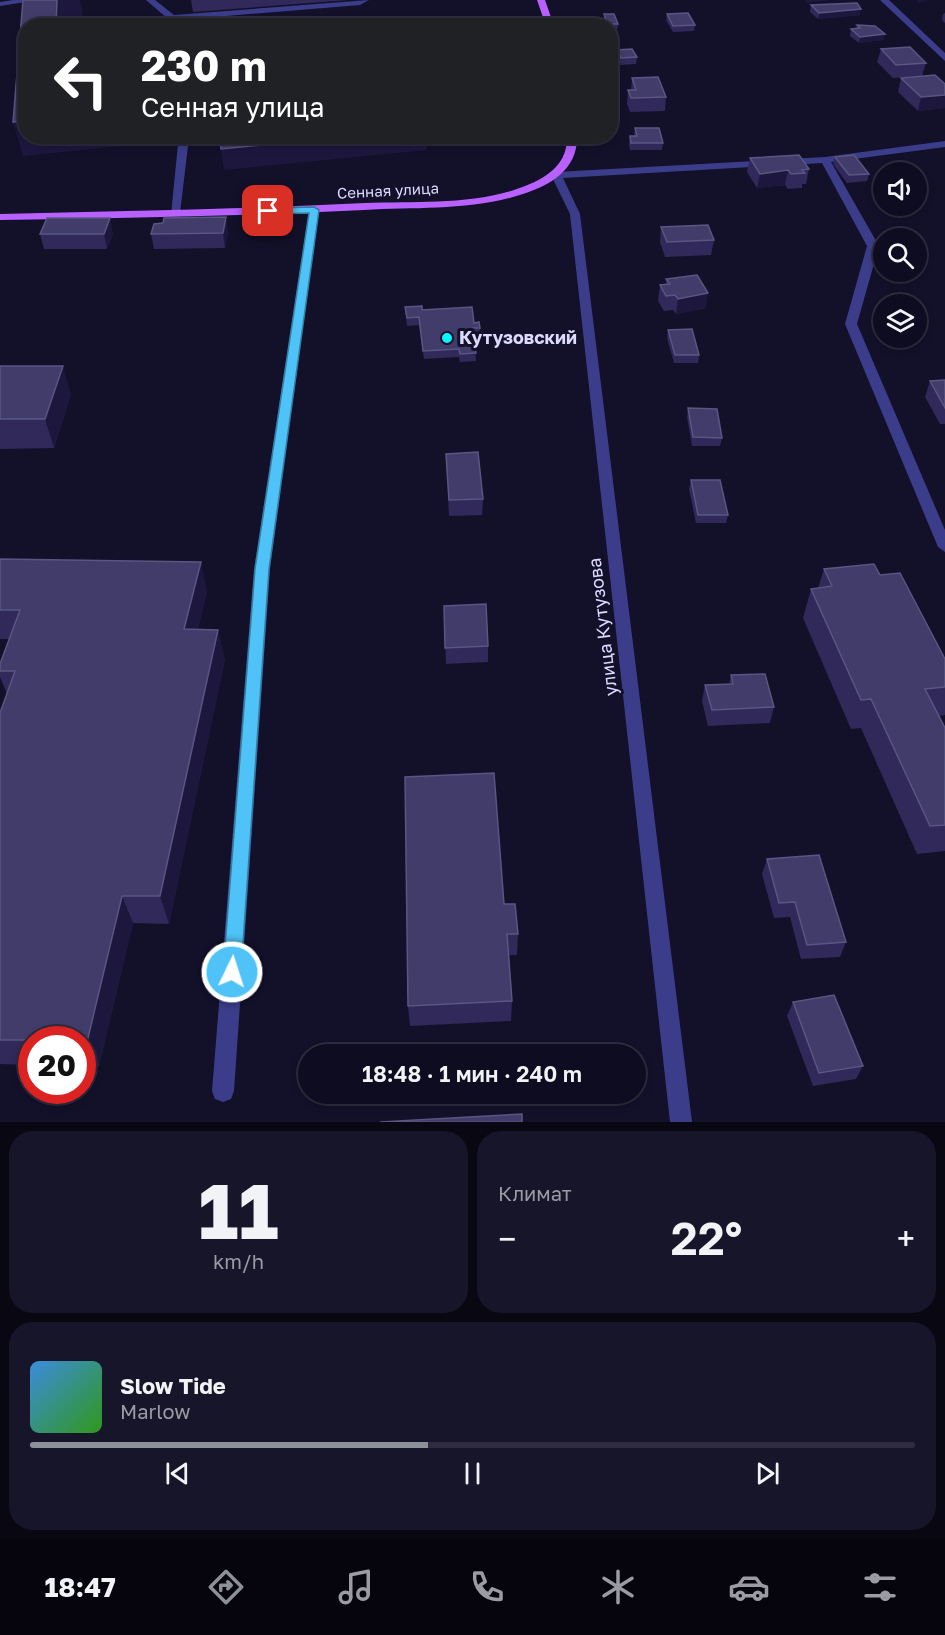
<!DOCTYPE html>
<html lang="ru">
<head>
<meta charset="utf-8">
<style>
  :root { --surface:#0e0c20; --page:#171529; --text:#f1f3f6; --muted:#9b9ba5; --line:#2e2c3e; --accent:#8c9099 }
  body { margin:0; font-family:"Golos Text",sans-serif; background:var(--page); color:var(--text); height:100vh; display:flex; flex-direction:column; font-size:22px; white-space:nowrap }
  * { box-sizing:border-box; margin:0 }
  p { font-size:20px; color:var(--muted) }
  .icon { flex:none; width:33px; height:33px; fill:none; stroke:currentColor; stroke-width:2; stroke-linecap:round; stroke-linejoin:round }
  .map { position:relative; height:1122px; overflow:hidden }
  .sheet { display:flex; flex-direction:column; gap:9px; padding:9px; background:#080712; flex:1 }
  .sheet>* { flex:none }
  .banner { position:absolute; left:18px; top:18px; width:600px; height:126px; border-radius:24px; box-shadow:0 3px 9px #0003,0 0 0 2px var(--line); background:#202124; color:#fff; overflow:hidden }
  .tools { position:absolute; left:873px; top:162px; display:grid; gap:12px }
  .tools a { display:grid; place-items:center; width:54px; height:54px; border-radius:50%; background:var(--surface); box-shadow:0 3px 9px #0003,0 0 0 2px var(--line); font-size:30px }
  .speed { position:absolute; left:18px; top:1026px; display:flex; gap:12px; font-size:30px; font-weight:700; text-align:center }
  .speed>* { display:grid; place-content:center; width:78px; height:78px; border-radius:50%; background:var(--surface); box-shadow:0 3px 9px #0003,0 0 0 2px var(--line); line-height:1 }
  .speed .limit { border:9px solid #d22; background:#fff; color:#111 }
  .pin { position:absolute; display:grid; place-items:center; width:51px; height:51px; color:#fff; margin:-26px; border-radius:12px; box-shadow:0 3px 9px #0006 }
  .me { position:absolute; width:66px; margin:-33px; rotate:4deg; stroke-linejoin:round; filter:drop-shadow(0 0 4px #0008) }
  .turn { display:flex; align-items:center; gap:21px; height:126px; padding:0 24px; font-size:27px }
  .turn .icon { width:78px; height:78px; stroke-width:2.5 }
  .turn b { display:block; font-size:42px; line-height:51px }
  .big { font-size:45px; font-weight:600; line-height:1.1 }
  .sheet .widget { flex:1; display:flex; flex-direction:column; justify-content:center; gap:9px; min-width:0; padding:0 21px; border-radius:24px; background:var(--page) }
  .sheet .dial { align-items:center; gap:0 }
  .dial b { font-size:78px; line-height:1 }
  .song { display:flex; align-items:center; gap:18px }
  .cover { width:72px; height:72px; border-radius:9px; background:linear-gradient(135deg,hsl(210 70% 55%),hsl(110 70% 35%)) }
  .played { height:6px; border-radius:3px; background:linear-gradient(90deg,var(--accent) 45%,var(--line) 45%) }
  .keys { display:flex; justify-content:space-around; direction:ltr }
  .heat { display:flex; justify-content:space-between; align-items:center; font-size:33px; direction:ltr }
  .sheet .tiles { flex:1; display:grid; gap:9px; grid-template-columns:1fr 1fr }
  .widget:last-child { grid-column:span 2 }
  .trip { position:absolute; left:298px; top:1044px; width:348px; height:60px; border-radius:30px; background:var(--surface); box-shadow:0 3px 9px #0003,0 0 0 2px var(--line); font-weight:600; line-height:60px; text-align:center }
  .tab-bar { display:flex; height:96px; justify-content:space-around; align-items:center; background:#06050d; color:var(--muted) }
  .tab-bar .icon { width:42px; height:42px }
  .tab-bar .active { color:var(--accent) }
  .tab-bar b { font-size:27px; color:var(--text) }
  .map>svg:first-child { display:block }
</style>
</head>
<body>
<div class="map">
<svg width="945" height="1122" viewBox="0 0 945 1122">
  <rect width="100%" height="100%" fill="#13102a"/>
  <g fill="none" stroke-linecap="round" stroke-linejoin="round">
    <!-- minor -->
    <path fill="#3b3d8a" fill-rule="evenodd" d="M13,0H39L0,6V2Z
      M146,0H155L174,15L369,0L360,5L177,20V26H169L168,19Z
      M880,0H889L945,53V61Z
      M225,136H262L188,146L180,213L171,215L178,144L183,141Z
      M438,136H488L449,143Z
      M945,141V147L831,162L879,246L857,324L945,530V552L938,547L845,324L867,246L822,163L563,178L580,214L692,1122H670L570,214L551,175L556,172L825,157Z
      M314,207L319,210L270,569L234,1091L231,1099L223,1102L215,1099L212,1091L254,569L309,210Z"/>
    <!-- major -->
    <path fill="#b961ff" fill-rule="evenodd" d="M537,0H545L554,26H546Z
      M567,136H577C578,169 551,185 523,194C472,211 417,207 364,210C243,216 122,218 0,220V214C122,211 243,209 365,203C414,201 467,205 514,190C541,181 568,168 567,136Z"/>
  </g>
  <!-- wall -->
  <path fill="#302959" d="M191,0H349L193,12Z
    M811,5L860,15L818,19L810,12Z
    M945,13V23L942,20L943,14Z
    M604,14L618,24L617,30L610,31V26H598L599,20H604Z
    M667,14L695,25L694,31L673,32L666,20Z
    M857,25L885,34L883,40L859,43L850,36L851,29H856Z
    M881,49L926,63L922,76L893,78L877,62Z
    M616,50L637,57L636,64L620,65L616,56Z
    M632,78L666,97L665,111L630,112L627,104L628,90H631Z
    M901,78L945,84V108L918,111L898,92Z
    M635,128L663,143L662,150H630L629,144L630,136H634Z
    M835,157L869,174L867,181L847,183L833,164Z
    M750,158L809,169L806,184H802V188L788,189L785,185L757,188L747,172Z
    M661,227L714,240L711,255L665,257L660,242Z
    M228,232L225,248L154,249L151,234Z
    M113,233L107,249H44L40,234Z
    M666,279L706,308L676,314L673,310L664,311L658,301L660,285H666Z
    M405,307L422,310L474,323L480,328V347H475L476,361L460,362L459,357L424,359L419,325L407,326Z
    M668,330L699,355L698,363H674L667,338Z
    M0,366L71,394L54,448L0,449Z
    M945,380V424H940L925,397L930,381Z
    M688,408L722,438L720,446H692L687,417Z
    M446,454L483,499L482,515L449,516Z
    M691,480L728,515L726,523H696L689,489Z
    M0,559L207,591L198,629L225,659L169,924L133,923L99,1066H82V1040H32V1065L0,1064V713L7,694L0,677V664L9,639H0Z
    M824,569L880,575L945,659V715L939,716L945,728V851L917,854L861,728L851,729L803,618L811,589L818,588Z
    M444,606L488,646V662L446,664Z
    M731,675L774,707L770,723L708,726L702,701L705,685L729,684Z
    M767,859L846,942L840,957L801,959L790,917L774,918L762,874Z
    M504,904L518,934L517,955H509L512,1001L511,1021L410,1026L408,1006Z
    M793,1002L863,1066L856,1079L813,1086L787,1016Z"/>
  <!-- shaded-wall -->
  <path fill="#1d173e" d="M57,0H80L82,9V21L64,23V26H56Z
    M806,0H832L805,3Z
    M917,0H928L927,1L917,3Z
    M861,9L860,15L818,19L819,13Z
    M885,34L883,40L859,43L860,37Z
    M945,95V108L918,111L921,97Z
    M26,120V136H141L142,144L23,156L13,122Z
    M353,136H427V150L224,170L221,149Z
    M788,170L785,185L757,188L760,174Z
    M226,217L228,232L225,248L223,233Z
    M110,218L113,233L107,249L104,234Z
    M708,293L706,308L676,314L678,299Z
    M63,366L71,394L54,448L45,419Z
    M201,562L207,591L191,658L184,629Z
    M218,630L225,659L169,924L160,896Z
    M122,896L133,923L99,1066L87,1042Z"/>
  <!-- building -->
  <path fill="#423c6a" stroke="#5a5582" stroke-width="1.5" d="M23,0H57L56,26H26V120L13,122Z
    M857,3L861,9L819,13L811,5Z
    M688,13L695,25L673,26L667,14Z
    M604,14H614L618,24H600L599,20H606Z
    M857,25L875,26L885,34L860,37L851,29L860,28Z
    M910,47L926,63L896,65L881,49Z
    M632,49L637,57L621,58L616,50Z
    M935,75L945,84V95L921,97L901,78Z
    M658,77L666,97L631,98L628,90H636L632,78Z
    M635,128H659L663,143H631L630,136H637Z
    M220,136H353L221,149Z
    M799,155L809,169L802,170L805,173L791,174L788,170L760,174L750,158Z
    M854,155L869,174L849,175L835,157Z
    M226,217L223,233L151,234L154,224L163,223L164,218Z
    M47,218H110L104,234H40Z
    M708,225L714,240L667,242L661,227Z
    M697,275L708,293L678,299L675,295L666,296L660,285L670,284L666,279Z
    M422,306V310L472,307L474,323L479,322L480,328H473L474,333H479L480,339H473L476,353L460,354L459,349L423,351L419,317L407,318L405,307Z
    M692,329L699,355H675L668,330Z
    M0,366H63L45,419H0Z
    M945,380V408L930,381Z
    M688,408L717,409L722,438L693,437Z
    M478,452L483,499L449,500L446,454Z
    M691,480H720L728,515H698Z
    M0,559L201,562L184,629L218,630L160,896H122L87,1042L82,1041V1040H0V713L15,671H0V664L20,610H0Z
    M874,564L880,575L900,573L945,659V687L925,689L945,728V825L930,826L871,699L861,700L811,589L832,586L824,569Z
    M486,604L488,646L445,648L444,606Z
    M765,674L774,707L712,710L705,685L733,684L731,675Z
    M494,773L504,904H515L518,934H507L512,1001L408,1006L405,777Z
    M819,855L846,942L807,945L795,902L779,903L767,859Z
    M834,995L863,1066L819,1073L793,1002Z
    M522,1114V1122H380Z"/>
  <!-- route -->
  <path fill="#4fc3f7" stroke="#337fa1" stroke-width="1.5" d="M314,207L319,210L269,569L241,972L238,978L232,981L225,978L223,972L255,569L309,213L268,214L263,211L268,208Z"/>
  <!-- markers -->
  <circle fill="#06f7ff" stroke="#13102a" stroke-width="2" cx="447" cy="338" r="6"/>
  <g text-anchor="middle" stroke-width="6" stroke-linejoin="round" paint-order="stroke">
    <!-- far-street labels -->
    <g font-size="15" fill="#dcdaff" stroke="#13102a">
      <text transform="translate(388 191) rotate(-3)" y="5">Сенная улица</text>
    </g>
    <!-- poi labels -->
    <g font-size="18" font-weight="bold" fill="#dcdaff" stroke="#13102a" text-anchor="start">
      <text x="459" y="344">Кутузовский</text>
    </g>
    <!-- street labels -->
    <g font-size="18" fill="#dcdaff" stroke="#13102a">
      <text transform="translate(603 627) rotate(-97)" y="6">улица Кутузова</text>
    </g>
  </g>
</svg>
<div class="tools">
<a><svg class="icon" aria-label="sound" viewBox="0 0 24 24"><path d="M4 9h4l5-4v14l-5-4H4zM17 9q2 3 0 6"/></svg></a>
<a><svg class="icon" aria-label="search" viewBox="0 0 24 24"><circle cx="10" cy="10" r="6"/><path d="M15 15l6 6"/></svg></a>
<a><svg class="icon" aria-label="layers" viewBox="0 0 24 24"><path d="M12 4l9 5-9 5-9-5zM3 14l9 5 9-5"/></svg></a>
</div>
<div class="speed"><div class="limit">20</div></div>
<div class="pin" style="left:268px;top:211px;background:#d93025"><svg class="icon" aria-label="arrive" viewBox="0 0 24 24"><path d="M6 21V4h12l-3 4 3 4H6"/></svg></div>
<svg class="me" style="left:232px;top:972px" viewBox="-20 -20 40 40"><circle r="17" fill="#4fc3f7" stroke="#fff" stroke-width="3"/><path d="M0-11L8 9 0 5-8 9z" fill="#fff"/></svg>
<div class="trip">18:48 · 1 мин · 240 m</div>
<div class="banner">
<div class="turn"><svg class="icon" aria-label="left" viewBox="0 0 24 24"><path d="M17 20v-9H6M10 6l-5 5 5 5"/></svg><div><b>230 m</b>Сенная улица</div></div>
</div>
</div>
<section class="sheet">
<div class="tiles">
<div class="widget dial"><b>11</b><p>km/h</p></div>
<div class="widget"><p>Климат</p>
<div class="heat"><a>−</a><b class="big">22°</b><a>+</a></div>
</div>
<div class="widget">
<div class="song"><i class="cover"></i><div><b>Slow Tide</b><p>Marlow</p></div></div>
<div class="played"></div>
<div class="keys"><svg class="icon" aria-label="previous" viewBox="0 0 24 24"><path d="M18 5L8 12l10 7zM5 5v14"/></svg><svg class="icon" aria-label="pause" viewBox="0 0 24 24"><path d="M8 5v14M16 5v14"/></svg><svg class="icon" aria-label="next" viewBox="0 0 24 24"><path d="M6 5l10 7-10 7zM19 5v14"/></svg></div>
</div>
</div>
</section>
<nav class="tab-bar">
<b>18:47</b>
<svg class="icon active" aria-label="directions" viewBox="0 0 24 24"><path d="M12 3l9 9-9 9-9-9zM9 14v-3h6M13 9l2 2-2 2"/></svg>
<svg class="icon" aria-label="music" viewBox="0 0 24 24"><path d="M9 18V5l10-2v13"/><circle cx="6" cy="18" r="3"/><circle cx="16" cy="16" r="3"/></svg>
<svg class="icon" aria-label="phone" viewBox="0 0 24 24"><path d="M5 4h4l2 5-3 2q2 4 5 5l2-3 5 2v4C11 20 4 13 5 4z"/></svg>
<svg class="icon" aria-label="climate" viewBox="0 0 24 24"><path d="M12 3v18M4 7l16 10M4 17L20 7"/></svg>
<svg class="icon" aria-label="car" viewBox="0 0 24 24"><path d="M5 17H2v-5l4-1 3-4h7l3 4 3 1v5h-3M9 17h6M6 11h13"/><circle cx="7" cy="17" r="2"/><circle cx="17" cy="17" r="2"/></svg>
<svg class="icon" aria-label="filters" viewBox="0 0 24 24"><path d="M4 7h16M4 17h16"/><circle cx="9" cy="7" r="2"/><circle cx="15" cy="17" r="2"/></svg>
</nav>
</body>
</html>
